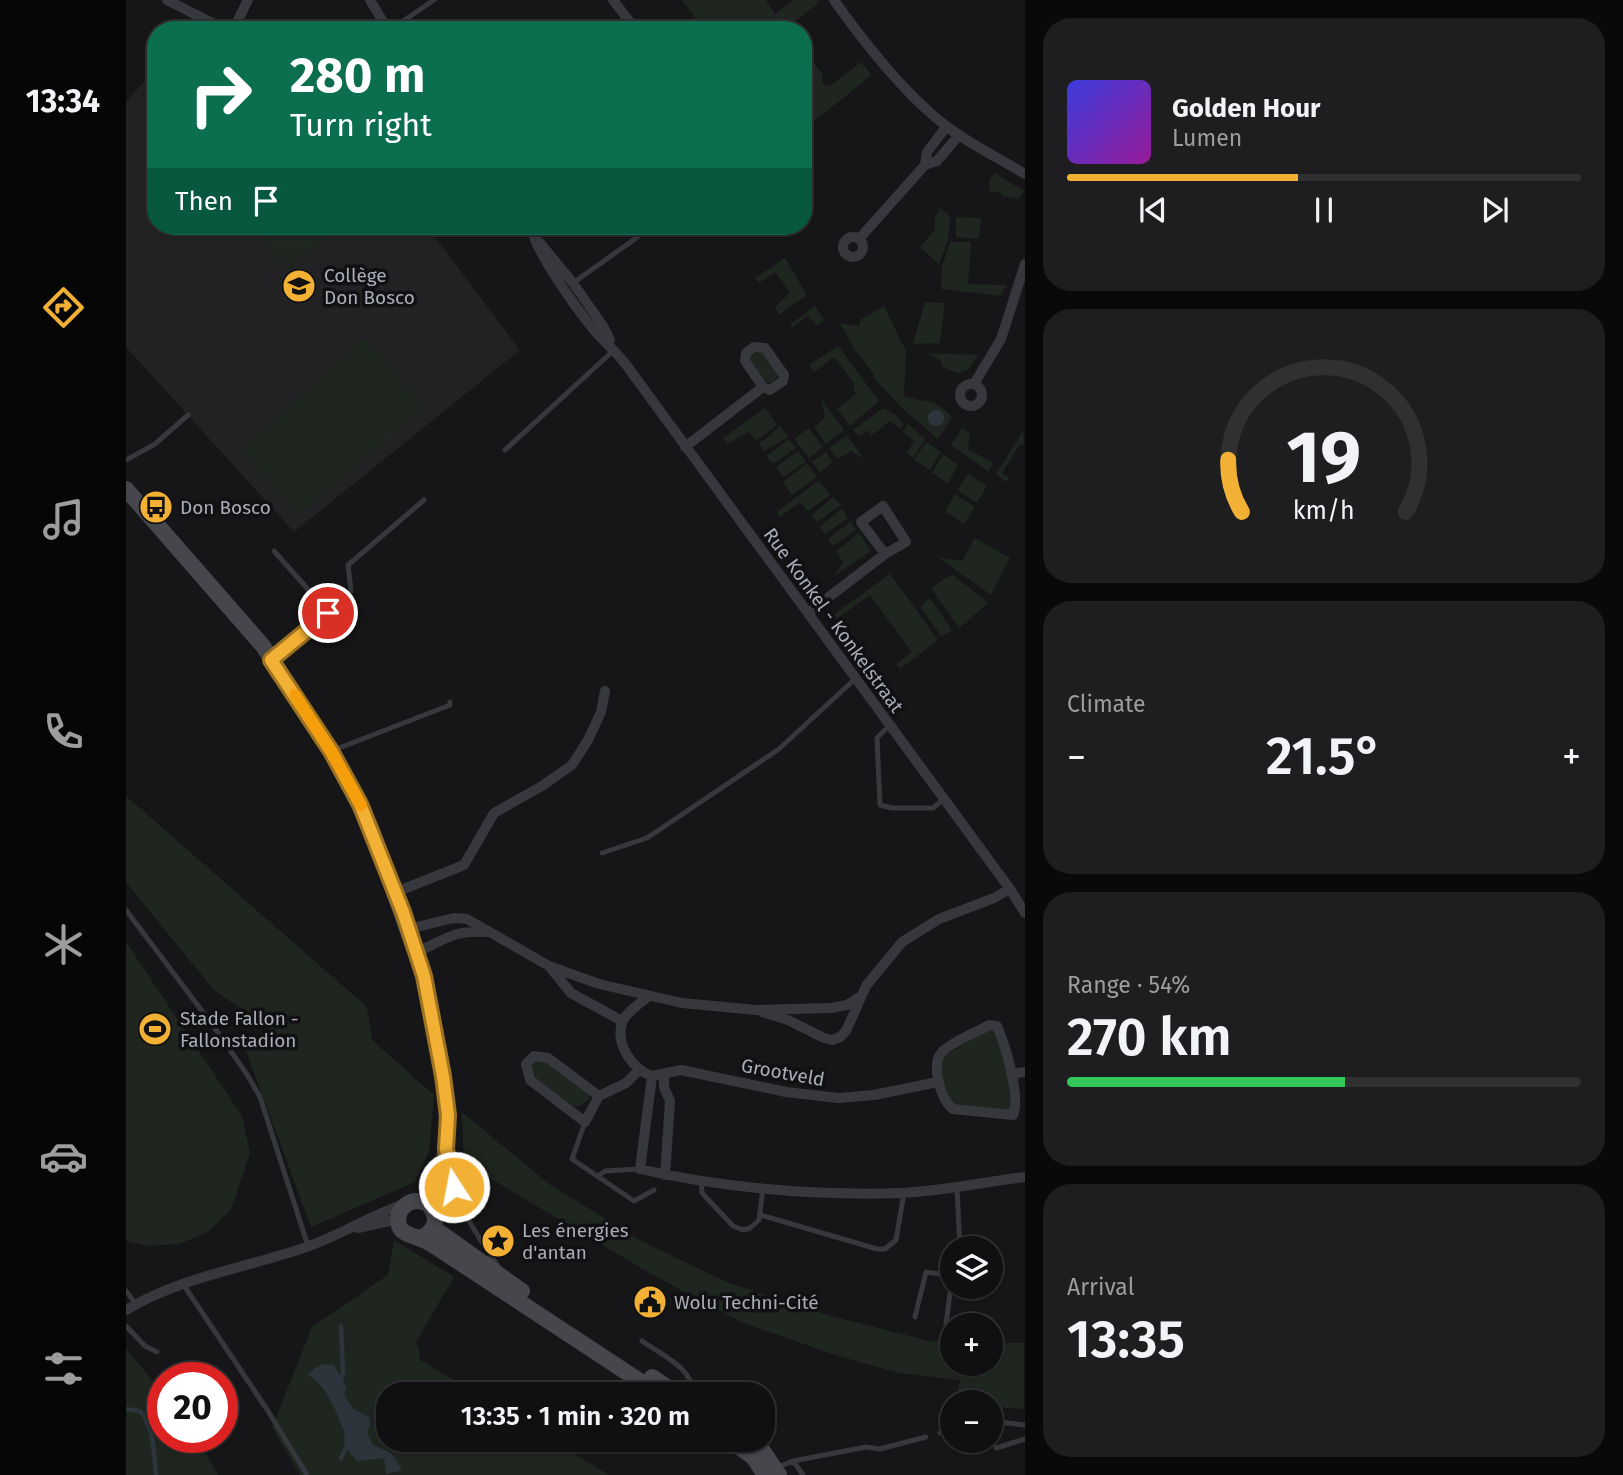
<!DOCTYPE html>
<html lang="en">
<head>
<meta charset="utf-8">
<style>
  :root { --surface:#101012; --page:#1e1e20; --text:#f1f3f6; --muted:#9c9d9f; --line:#303032; --accent:#f2b134 }
  body { margin:0; font-family:"Fira Sans",sans-serif; background:var(--page); color:var(--text); height:100vh; display:flex; flex-direction:column; font-size:26px; white-space:nowrap }
  * { box-sizing:border-box; margin:0 }
  p { font-size:23px; color:var(--muted) }
  .icon { flex:none; width:38px; height:38px; fill:none; stroke:currentColor; stroke-width:2; stroke-linecap:round; stroke-linejoin:round }
  .map { position:relative; flex:1; overflow:hidden }
  .drawer { display:flex; flex-direction:column; gap:18px; padding:18px; background:#09090a; width:598px }
  .drawer>* { flex:none }
  .hud { position:absolute; left:21px; top:21px; width:665px; height:214px; border-radius:28px; box-shadow:0 2px 5px #0004,0 0 0 2px var(--line); background:#0b6e4f; color:#fff; overflow:hidden }
  .fabs { position:absolute; left:814px; top:1236px; display:grid; gap:14px }
  .fabs a { display:grid; place-items:center; width:63px; height:63px; border-radius:50%; background:var(--surface); box-shadow:0 2px 5px #0004,0 0 0 2px var(--line); font-size:35px }
  .speed { position:absolute; left:21px; top:1362px; display:flex; gap:14px; font-size:35px; font-weight:700; text-align:center }
  .speed>* { display:grid; place-content:center; width:91px; height:91px; border-radius:50%; background:var(--surface); box-shadow:0 2px 5px #0004,0 0 0 2px var(--line); line-height:1 }
  .speed .limit { border:10px solid #d22; background:#fff; color:#111 }
  .pin { position:absolute; display:grid; place-items:center; width:60px; height:60px; color:#fff; margin:-30px; border:4px solid #fff; border-radius:50%; box-shadow:0 2px 7px #0007 }
  .me { position:absolute; width:77px; margin:-38px; rotate:349deg; stroke-linejoin:round; filter:drop-shadow(0 0 5px #0008) }
  .turn { display:flex; align-items:center; gap:24px; height:147px; padding:0 28px; font-size:32px }
  .turn .icon { width:91px; height:91px; stroke-width:2.5 }
  .turn b { display:block; font-size:49px; line-height:60px }
  .then { display:flex; align-items:center; height:66px; padding:0 28px; background:#0003; gap:14px; font-size:26px }
  .big { font-size:52px; font-weight:600; line-height:1.1 }
  .drawer .tile { flex:1; display:flex; flex-direction:column; justify-content:center; gap:10px; min-width:0; padding:0 24px; border-radius:28px; background:var(--page) }
  .drawer .dial { align-items:center; gap:0 }
  .dial svg { height:182px; overflow:visible; fill:none; stroke:var(--line); stroke-width:7; stroke-linecap:round; text-anchor:middle }
  .dial text { fill:var(--text); stroke:none }
  .song { display:flex; align-items:center; gap:21px }
  .cover { width:84px; height:84px; border-radius:10px; background:linear-gradient(135deg,hsl(240 70% 55%),hsl(300 70% 35%)) }
  .played { height:7px; border-radius:4px; background:linear-gradient(90deg,var(--accent) 45%,var(--line) 45%) }
  .keys { display:flex; justify-content:space-around; direction:ltr }
  .heat { display:flex; justify-content:space-between; align-items:center; font-size:38px; direction:ltr }
  .charge { height:10px; border-radius:5px; background:linear-gradient(90deg,#34c759 54%,var(--line) 0) }
  .trip { position:absolute; left:250px; top:1382px; width:399px; height:70px; border-radius:28px; background:var(--surface); box-shadow:0 2px 5px #0004,0 0 0 2px var(--line); font-weight:600; line-height:70px; text-align:center }
  main { display:flex; flex:1; min-height:0 }
  .tabs { display:flex; flex-direction:column; width:126px; justify-content:space-around; align-items:center; background:#060607; color:var(--muted) }
  .tabs .icon { width:49px; height:49px }
  .tabs .on { color:var(--accent) }
  .tabs b { font-size:32px; color:var(--text) }
  .map>svg:first-child { display:block }
</style>
</head>
<body>
<main>
<nav class="tabs">
<b>13:34</b>
<svg class="icon on" aria-label="directions" viewBox="0 0 24 24"><path d="M12 3l9 9-9 9-9-9zM9 14v-3h6M13 9l2 2-2 2"/></svg>
<svg class="icon" aria-label="music" viewBox="0 0 24 24"><path d="M9 18V5l10-2v13"/><circle cx="6" cy="18" r="3"/><circle cx="16" cy="16" r="3"/></svg>
<svg class="icon" aria-label="phone" viewBox="0 0 24 24"><path d="M5 4h4l2 5-3 2q2 4 5 5l2-3 5 2v4C11 20 4 13 5 4z"/></svg>
<svg class="icon" aria-label="climate" viewBox="0 0 24 24"><path d="M12 3v18M4 7l16 10M4 17L20 7"/></svg>
<svg class="icon" aria-label="car" viewBox="0 0 24 24"><path d="M5 17H2v-5l4-1 3-4h7l3 4 3 1v5h-3M9 17h6M6 11h13"/><circle cx="7" cy="17" r="2"/><circle cx="17" cy="17" r="2"/></svg>
<svg class="icon" aria-label="filters" viewBox="0 0 24 24"><path d="M4 7h16M4 17h16"/><circle cx="9" cy="7" r="2"/><circle cx="15" cy="17" r="2"/></svg>
</nav>
<div class="map">
<svg width="899" height="1475" viewBox="0 0 899 1475">
  <rect width="100%" height="100%" fill="#161618"/>
  <!-- built -->
  <path fill="#222225" d="M23,76L30,81V226H301L394,350L168,532L0,347V102Z"/>
  <!-- green -->
  <path fill="#1e261f" d="M556,0H640L649,14L668,0H691L693,3L666,24V30H578Z
    M677,48L697,75L696,82L700,86H704L735,62L746,75L677,130Z
    M869,173L898,191L893,199L877,196L874,192H864L863,181Z
    M814,208L824,216L822,240L813,264L794,247L809,229V218Z
    M830,217L855,218L853,239L830,237Z
    M126,226H214L161,269Z
    M824,242H845L842,284L880,285L875,296L815,289L816,267Z
    M659,258L681,295L653,315L649,307L664,293L649,272L633,283L629,278Z
    M799,302L819,303L814,343L787,344Z
    M689,306L698,320L691,325L682,316L666,328L664,325Z
    M758,306L780,351L778,396C803,405 806,395 826,417L812,439L777,409L747,377L748,375L728,348L714,323L733,326L735,319Z
    M239,338L298,408L173,514L115,450Z
    M712,346L753,401L724,426L711,409L730,394L727,388L729,385L708,357L688,372L683,365Z
    M632,351L638,353L652,372V376L645,383C635,381 625,367 624,357Z
    M802,353L852,355L842,370L831,373L817,367L815,361Z
    M695,399L718,430L700,444L688,427L699,418Z
    M639,408L651,425L630,441L623,432L601,444L597,438Z
    M757,408L770,415L778,424L774,429L764,421L746,435L741,431L733,436L727,430Z
    M782,424L799,439L787,458L781,453L788,441L777,432Z
    M654,426L662,437L638,451L633,444Z
    M683,428L697,447L683,458L668,439Z
    M836,428L844,433L842,449L867,463L863,472L825,445Z
    M897,431L898,445L894,444L876,473L883,478L880,482L870,474Z
    M721,435L738,459L725,451L712,459L703,448Z
    M663,439L670,448L647,464L640,456Z
    M800,442L815,452L804,470L788,460Z
    M672,451L680,462L657,477L650,467Z
    M700,452L707,462L694,472L686,462Z
    M817,454L832,465L822,483L806,473Z
    M681,463L691,477L666,495L657,482Z
    M842,474L861,486L851,503L831,490Z
    M693,480L704,495L682,511L674,502L654,517L651,512Z
    M829,494L849,507L838,524L819,511Z
    M707,497L715,505L691,522L685,515Z
    M716,508L722,518L699,534L693,527Z
    M725,521L730,530L707,546L702,539Z
    M733,533L745,551L708,576L717,562L710,551Z
    M849,538L884,558L865,595L813,558L836,561Z
    M764,574L812,640L774,669L770,664L786,652L744,595L710,619L707,615Z
    M826,574L862,603L833,628L805,588Z
    M804,598L826,630L816,637L794,607Z
    M0,796L241,1007L246,1040L308,1095L303,1151L289,1182L185,1227L117,1043L144,1029L87,989L0,882Z
    M0,942L116,1116L124,1153L105,1210L82,1232L53,1244L23,1246L0,1241Z
    M864,1029L869,1030L883,1078L884,1110L826,1104L815,1076L816,1057Z
    M416,1060L462,1093L464,1098C459,1103 455,1107 448,1107L406,1076L405,1065L409,1061Z
    M336,1112L423,1184L519,1243L603,1283L705,1316L804,1341L826,1342V1363H864L865,1343H898V1409L865,1407L864,1402H830L834,1380L773,1373L709,1355L615,1322L527,1275L365,1179L338,1166Z
    M268,1240L328,1277L290,1342L294,1352L293,1359L352,1395H262V1440H426L483,1475H174L146,1428L186,1327L262,1275Z
    M0,1348L37,1394V1437H71L92,1475H0Z"/>
  <!-- water -->
  <path fill="#2c353c" d="M802 418a8 8 0 1 1 16 0a8 8 0 1 1-16 0Z
    M197,1364L208,1365L220,1387L218,1395L227,1409L243,1417L244,1423L241,1433L247,1445L265,1453L276,1470L260,1474L258,1458L231,1461C227,1456 220,1449 218,1442C218,1438 219,1435 218,1431C209,1410 202,1387 182,1375L189,1368Z"/>
  <g fill="none" stroke-linecap="round" stroke-linejoin="round">
    <!-- stream -->
    <path stroke="#2c353c" stroke-width="4.5" d="M214,1384L217,1373L215,1326
      M0,1409L14,1411C28,1427 28,1454 30,1475
      M215,1458L223,1442"/>
    <!-- lane -->
    <path stroke="#37383d" stroke-width="5" d="M264,30L308,0
      M447,283L527,226
      M379,450L488,350
      M0,460L29,444L62,415
      M148,551L203,613
      M147,658L225,591L222,565L298,500
      M763,726L751,738L754,805L766,808H807L818,799
      M208,750L324,705V702
      M476,853L521,838L653,749L730,678
      M0,910L88,1027L122,1076L134,1097L182,1246
      M459,1122L446,1159L508,1201L528,1190
      M326,1172C331,1209 353,1237 373,1268
      M472,1176L479,1171L514,1169
      M575,1179L576,1193L607,1226L617,1230L624,1228L633,1220L637,1188
      M831,1188L834,1248
      M295,1199L310,1167
      M635,1215L751,1249H759L770,1240L778,1193
      M57,1284L142,1411L181,1475
      M0,1291L10,1304
      M789,1317L800,1272L826,1276
      M820,1324L826,1278
      M0,1326L19,1346L31,1352
      M516,1341C536,1355 568,1368 567,1395
      M864,1421L899,1425
      M814,1433L826,1430
      M870,1448L899,1439
      M667,1461L677,1475
      M650,1468L667,1461L740,1447L754,1449L800,1437"/>
    <!-- street -->
    <path stroke="#37383d" stroke-width="10" d="M41,0L100,30
      M244,0L262,30
      M487,0L510,30
      M708,0C740,45 787,105 833,135C854,149 877,161 899,174
      M107,30L122,0
      M799,165L801,152L821,126
      M400,226L447,283L477,326L484,340
      M717 247a10 10 0 1 1 20 0a10 10 0 1 1-20 0Z
      M733,239L799,165L811,161L833,135
      M409,240C424,272 445,301 467,329C478,342 491,352 501,366L884,889L899,913
      M834 395a11 11 0 1 1 22 0a11 11 0 1 1-22 0Z
      M848,384L875,339L899,264
      M559,447L637,387L644,390L657,381L658,375L639,348L628,347L620,353L619,361L637,387
      M682,613L759,554L780,542L757,506L735,522L759,554
      M270,892L338,865L368,813L416,786L446,765L462,740L475,712L479,691
      M282,929L328,918L341,919L423,966L473,984L556,1003L630,1010L705,1008L721,1005L735,996
      M291,952C319,940 326,930 360,932
      M423,966L445,993L496,1021
      M523,996C514,1003 499,1013 496,1023C489,1044 507,1070 526,1076L514,1169C596,1188 691,1196 776,1193C816,1191 858,1182 899,1177
      M636,1012L662,1020L698,1038L706,1040L714,1037L720,1031L740,986L776,942L813,919L868,898L884,889
      M863,1025L871,1026C879,1044 895,1097 887,1115L827,1109C815,1100 805,1066 815,1053C823,1043 852,1032 863,1025Z
      M408,1056L422,1058L473,1096L459,1122L404,1080L400,1064Z
      M538,1074V1087L544,1101L539,1175
      M885,1074L899,1072
      M526,1076L555,1070L660,1092L712,1098L748,1095L812,1082
      M473,1096L500,1083L513,1070
      M232,1228L272,1219
      M0,1310C56,1276 122,1268 183,1246C217,1234 247,1214 281,1203"/>
    <!-- secondary -->
    <path stroke="#45474d" stroke-width="16" d="M0,489L137,646L205,751L245,828L298,976L317,1076L322,1131L316,1173L302,1204
      M308,1228L396,1291
      M294,1238C310,1231 314,1218 302,1204C290,1198 280,1201 273,1213C269,1235 282,1233 297,1240C303,1242 308,1246 313,1249L535,1395
      M526,1377L553,1395
      M604,1440L627,1457L639,1475
      M623,1440L637,1451L653,1475"/>
  </g>
  <g fill="none" stroke-linecap="round" stroke-linejoin="round">
    <defs>
      <path id="route" d="M202,613L145,660L205,751L234,804L277,912L298,976L317,1076L322,1115L320,1149L328,1187"/>
    </defs>
    <!-- route casing -->
    <use href="#route" stroke="#9d7322" stroke-width="18"/>
    <!-- route -->
    <use href="#route" stroke="#f2b134" stroke-width="12"/>
    <!-- slow -->
    <path stroke="#f59e0b" stroke-width="12" d="M169,695L205,751L235,805"/>
  </g>
  <!-- icons -->
  <defs>
    <symbol id="school-disc" viewBox="-11 -11 22 22"><circle r="9.5" fill="#f2b134" stroke="#111113"/><path d="M0-5L7-2L0 1L-7-2ZM-4 1L0 2.5L4 1V4Q0 6-4 4Z" fill="#111"/></symbol>
    <symbol id="bus-disc" viewBox="-11 -11 22 22"><circle r="9.5" fill="#f2b134" stroke="#111113"/><path d="M-5-6H5V4H4V6H2V4H-2V6H-4V4H-5ZM-3.5-4V0h7V-4ZM-3.5 1.2v1.5H-2V1.2ZM2 1.2v1.5H3.5V1.2Z" fill="#111"/></symbol>
    <symbol id="stadium-disc" viewBox="-11 -11 22 22"><circle r="9.5" fill="#f2b134" stroke="#111113"/><path d="M0-5a6.5 5 0 1 0 0 10a6.5 5 0 1 0 0-10ZM-3.5-1.8h7v3.6h-7Z" fill="#111"/></symbol>
    <symbol id="sight-disc" viewBox="-11 -11 22 22"><circle r="9.5" fill="#f2b134" stroke="#111113"/><path d="M0-6L1.8-2.2L6-1.7L2.9 1.2L3.7 5.4L0 3.3L-3.7 5.4L-2.9 1.2L-6-1.7L-1.8-2.2Z" fill="#111"/></symbol>
    <symbol id="civic-disc" viewBox="-11 -11 22 22"><circle r="9.5" fill="#f2b134" stroke="#111113"/><path d="M-.6-6.5H3V-4.5H.6V-3L4-1V1h2V6H-6V1h2V-1L-.6-3ZM-1.2 2.5V6h2.4V2.5Z" fill="#111"/></symbol>
  </defs>
  <g fill-rule="evenodd">
    <use href="#school-disc" x="154" y="267" width="38" height="38"/>
    <use href="#bus-disc" x="11" y="488" width="38" height="38"/>
    <use href="#stadium-disc" x="10" y="1010" width="38" height="38"/>
    <use href="#sight-disc" x="353" y="1222" width="38" height="38"/>
    <use href="#civic-disc" x="505" y="1283" width="38" height="38"/>
  </g>
  <g text-anchor="middle" stroke-width="7" stroke-linejoin="round" paint-order="stroke">
    <!-- poi labels -->
    <g font-size="19" fill="#a8adb8" stroke="#111113" text-anchor="start">
      <text x="198" y="282">Collège<tspan x="198" dy="22">Don Bosco</tspan></text>
      <text x="54" y="514">Don Bosco</text>
      <text x="54" y="1025">Stade Fallon -<tspan x="54" dy="22">Fallonstadion</tspan></text>
      <text x="396" y="1237">Les énergies<tspan x="396" dy="22">d'antan</tspan></text>
      <text x="548" y="1309">Wolu Techni-Cité</text>
    </g>
    <!-- street labels -->
    <g font-size="19" fill="#a8adb8" stroke="#111113">
      <text transform="translate(708 620) rotate(54)" y="7">Rue Konkel - Konkelstraat</text>
      <text transform="translate(657 1072) rotate(10)" y="7">Grootveld</text>
    </g>
  </g>
</svg>
<div class="fabs">
<a><svg class="icon" aria-label="layers" viewBox="0 0 24 24"><path d="M12 4l9 5-9 5-9-5zM3 14l9 5 9-5"/></svg></a>
<a>+</a>
<a>−</a>
</div>
<div class="speed"><div class="limit">20</div></div>
<div class="pin" style="left:202px;top:613px;background:#d93025"><svg class="icon" aria-label="arrive" viewBox="0 0 24 24"><path d="M6 21V4h12l-3 4 3 4H6"/></svg></div>
<svg class="me" style="left:328px;top:1187px" viewBox="-20 -20 40 40"><circle r="17" fill="#f2b134" stroke="#fff" stroke-width="3"/><path d="M0-11L8 9 0 5-8 9z" fill="#fff"/></svg>
<div class="trip">13:35 · 1 min · 320 m</div>
<div class="hud">
<div class="turn"><svg class="icon" aria-label="right" viewBox="0 0 24 24"><path d="M7 20v-9h11M14 6l5 5-5 5"/></svg><div><b>280 m</b>Turn right</div></div>
<div class="then">Then<svg class="icon" aria-label="arrive" viewBox="0 0 24 24"><path d="M6 21V4h12l-3 4 3 4H6"/></svg></div>
</div>
</div>
<section class="drawer">
<div class="tile">
<div class="song"><i class="cover"></i><div><b>Golden Hour</b><p>Lumen</p></div></div>
<div class="played"></div>
<div class="keys"><svg class="icon" aria-label="previous" viewBox="0 0 24 24"><path d="M18 5L8 12l10 7zM5 5v14"/></svg><svg class="icon" aria-label="pause" viewBox="0 0 24 24"><path d="M8 5v14M16 5v14"/></svg><svg class="icon" aria-label="next" viewBox="0 0 24 24"><path d="M6 5l10 7-10 7zM19 5v14"/></svg></div>
</div>
<div class="tile dial"><svg viewBox="0 0 100 80">
<path d="M14 69A42 42 0 1 1 86 69"/>
<path d="M14 69A42 42 0 0 1 8 46" stroke="#f2b134"/>
<text x="50" y="56" font-size="32" font-weight="700">19</text>
<text x="50" y="72" font-size="11">km/h</text>
</svg></div>
<div class="tile"><p>Climate</p>
<div class="heat"><a>−</a><b class="big">21.5°</b><a>+</a></div>
</div>
<div class="tile"><p>Range · 54%</p><b class="big">270 km</b><div class="charge"></div></div>
<div class="tile"><p>Arrival</p><b class="big">13:35</b></div>
</section>
</main>
</body>
</html>
